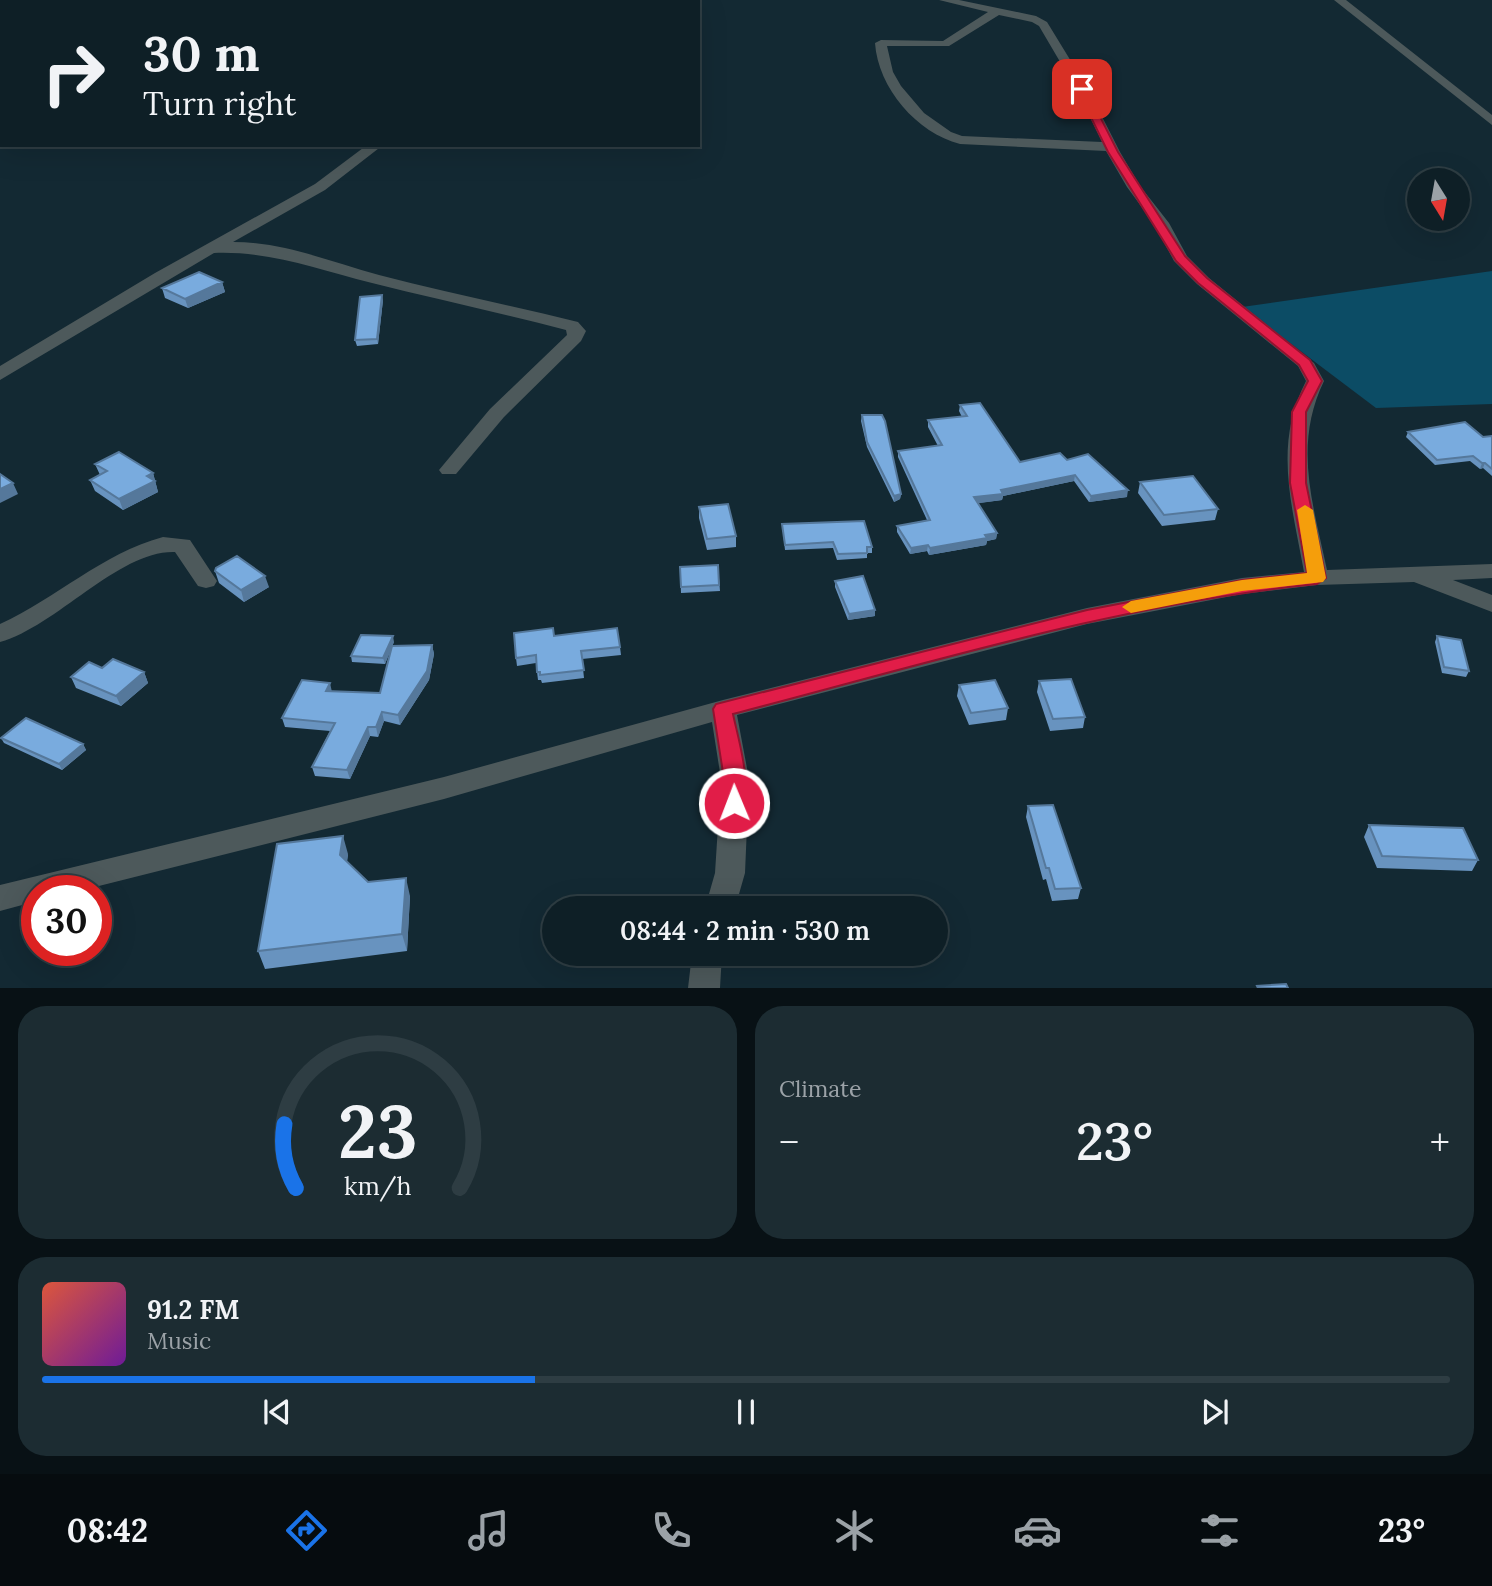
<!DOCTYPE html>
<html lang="en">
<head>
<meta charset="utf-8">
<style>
  :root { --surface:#0e1f26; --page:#1c2c32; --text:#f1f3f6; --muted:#9ba2a7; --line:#2e3d43; --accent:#1a73e8 }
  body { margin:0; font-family:Lora,serif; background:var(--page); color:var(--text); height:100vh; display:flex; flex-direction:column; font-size:26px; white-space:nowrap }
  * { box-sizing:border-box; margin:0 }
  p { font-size:23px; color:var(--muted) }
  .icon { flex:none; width:38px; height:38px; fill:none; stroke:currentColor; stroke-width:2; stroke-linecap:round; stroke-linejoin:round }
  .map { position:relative; height:988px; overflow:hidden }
  .drawer { display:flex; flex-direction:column; gap:18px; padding:18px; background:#081115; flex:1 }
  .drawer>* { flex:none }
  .hud { position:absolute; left:0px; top:0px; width:700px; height:147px; box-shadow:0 7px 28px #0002,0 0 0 2px var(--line); background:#0e1f26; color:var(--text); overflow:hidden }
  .needle { width:46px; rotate:169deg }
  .tools { position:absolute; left:1407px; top:168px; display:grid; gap:14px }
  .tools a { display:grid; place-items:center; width:63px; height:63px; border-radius:50%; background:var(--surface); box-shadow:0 7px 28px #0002,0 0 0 2px var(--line); font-size:35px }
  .speed { position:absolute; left:21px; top:875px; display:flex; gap:14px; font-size:35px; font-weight:700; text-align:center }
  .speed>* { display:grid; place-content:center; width:91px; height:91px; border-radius:50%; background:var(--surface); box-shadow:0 7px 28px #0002,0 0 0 2px var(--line); line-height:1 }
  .speed .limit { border:10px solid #d22; background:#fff; color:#111 }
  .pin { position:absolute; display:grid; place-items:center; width:60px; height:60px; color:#fff; margin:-30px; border-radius:14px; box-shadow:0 4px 10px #0006 }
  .me { position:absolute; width:77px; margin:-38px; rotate:359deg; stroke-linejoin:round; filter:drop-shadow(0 0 5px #0008) }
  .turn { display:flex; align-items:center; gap:24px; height:147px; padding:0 28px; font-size:32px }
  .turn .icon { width:91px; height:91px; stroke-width:2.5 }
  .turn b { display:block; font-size:49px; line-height:60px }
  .big { font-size:52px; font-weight:600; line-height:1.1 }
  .drawer .tile { flex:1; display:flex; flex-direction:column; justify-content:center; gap:10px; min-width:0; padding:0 24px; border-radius:28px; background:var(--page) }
  .drawer .dial { align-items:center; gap:0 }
  .dial svg { height:182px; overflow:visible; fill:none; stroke:var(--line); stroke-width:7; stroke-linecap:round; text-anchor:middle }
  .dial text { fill:var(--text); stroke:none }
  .song { display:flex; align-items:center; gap:21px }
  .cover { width:84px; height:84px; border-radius:10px; background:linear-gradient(135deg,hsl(10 70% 55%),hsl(280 70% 35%)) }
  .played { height:7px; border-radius:4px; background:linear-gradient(90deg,var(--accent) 35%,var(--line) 35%) }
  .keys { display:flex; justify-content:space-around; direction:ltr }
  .heat { display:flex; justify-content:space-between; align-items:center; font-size:38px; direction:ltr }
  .drawer .tiles { flex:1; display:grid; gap:18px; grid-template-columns:1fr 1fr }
  .tile:last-child { grid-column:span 2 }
  .trip { position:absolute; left:542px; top:896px; width:406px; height:70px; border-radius:35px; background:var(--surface); box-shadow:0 7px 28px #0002,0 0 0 2px var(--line); font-weight:600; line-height:70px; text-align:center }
  .dock { display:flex; height:112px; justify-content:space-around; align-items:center; background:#060c0f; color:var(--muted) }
  .dock .icon { width:49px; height:49px }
  .dock .selected { color:var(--accent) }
  .dock b { font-size:32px; color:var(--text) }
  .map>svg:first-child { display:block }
</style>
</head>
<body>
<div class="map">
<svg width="1492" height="988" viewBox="0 0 1492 988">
  <rect width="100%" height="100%" fill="#132933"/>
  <!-- green -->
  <path fill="#0c4c65" d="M1492,271V404L1376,408L1242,307Z"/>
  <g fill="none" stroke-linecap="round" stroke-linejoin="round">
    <!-- minor -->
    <path fill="#4d595b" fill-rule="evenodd" d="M18,0H32L17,2Z
      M155,0H168L154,2Z
      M306,0H320L305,2Z
      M574,0H584L573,2Z
      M939,0H959L1036,16L1047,22L1088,89L1120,152L1140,186L1169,223L1187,256L1209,278L1314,363L1324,381C1293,445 1313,504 1327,570L1492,564V578L1453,580L1492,595V612L1414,582L1317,585L1242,594L1087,624L737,715L749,779L745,873L735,908H705L715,873L721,779L712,722L444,799L79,891H37V901L0,911V885L444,777L723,700L1087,608L1242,578L1304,572C1292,505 1273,445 1306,381L1298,366L1197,284L1174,261L1154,224L1127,187L1106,151L960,144C917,133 878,88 875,43L881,40L943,41L988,12ZM999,15L1032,22L1039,26L1076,89L1102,142L962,136L951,132L924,113L901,86L893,72L887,46H949Z
      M1334,0H1346L1492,115V125Z
      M0,5H2L0,12Z
      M0,35H2V41H0Z
      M367,145H383L325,190L233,242C284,242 331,262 379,275C445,292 512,306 578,322L586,331L581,341L504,417L456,474H442L439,470L490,409L567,335L566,330C501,313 436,299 372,283C316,269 273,251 214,253L0,380V366L155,273L315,184Z
      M163,537L190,540L217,581L214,586L206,588L198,586L175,552C119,550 57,626 0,642V624C57,598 101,554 163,537Z
      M692,954H722L720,988H688Z"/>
  </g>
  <!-- wall -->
  <path fill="#6893bf" d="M222,282L225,292L188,308L165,298L162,288Z
    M383,300L378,344L357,346L355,340Z
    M960,405L1020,462L1067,460L1127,497L1089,502L1074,481L1003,496L1002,500L978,503L997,533L996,539L987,541L986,545L929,555L927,551L910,554L897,532V526L927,520L898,457V451L938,446L928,427V420L962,417L959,411Z
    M862,415L901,494L900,499L894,502L867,447L861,421Z
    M1408,432L1483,437L1492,436V476L1483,468L1480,469L1470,461L1435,465L1406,437Z
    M95,464L153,473L158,492L123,510L95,491L90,480L100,475Z
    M1140,482L1218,509L1215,520L1162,526L1138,493Z
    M699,507L736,536V547L707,550L699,518Z
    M782,524L872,547V553H867V558L837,560L833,548L785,550Z
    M718,565L720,591L681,593L680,567Z
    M215,571L269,587L244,602L219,583Z
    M835,581L875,610V616L848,620L835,587Z
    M554,636L620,647L621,655L582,659L584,678L542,683L541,680H538L536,663L517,666L516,658Z
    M1437,636L1469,671L1466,677L1442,673L1435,642Z
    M394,642L392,646L432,645L434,654L429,680L400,725L384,721L378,737L370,736L350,779L315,776L312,767L330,731L285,727L282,718L332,691L380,693L391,649L385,664L352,662L351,656Z
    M102,668L144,672L148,683L121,706L76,688L71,677Z
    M1039,681L1085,717L1083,728L1050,731L1037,692Z
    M959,685L1008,708L1006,720L969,725L957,696Z
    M1,738L83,744L86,750L62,770L4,743Z
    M1028,806L1081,888L1078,899L1052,901L1046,879L1043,880L1026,817Z
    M1369,825L1478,860L1472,871L1377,868L1364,837Z
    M348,854L347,862L368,882L410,896L407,951L265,969L258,951Z"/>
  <!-- shaded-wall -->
  <path fill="#55789b" d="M222,282L225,292L188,308L185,299Z
    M382,295L383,300L378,344L377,339Z
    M1482,463H1485L1483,468L1480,469Z
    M153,473L158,492L123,510L119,499L147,476Z
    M1075,475L1074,481L1003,496L1002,500L973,504L974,497L1001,490Z
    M13,483L18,494L0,503V489Z
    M1128,490L1127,497L1089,502L1091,496Z
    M901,494L900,499L894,502V496Z
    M997,533L996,539L987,541L986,545L929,555L930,548Z
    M928,545L927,551L910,554L911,548Z
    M265,576L269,587L244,602L241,590Z
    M875,610V616L848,620L849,614Z
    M393,636L394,642L385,664L383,658Z
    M432,645L434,654L429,680L400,725L398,715Z
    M144,672L148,683L121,706L116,696Z
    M330,683L332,692L326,691Z
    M382,712L384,721L378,737L376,727Z
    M368,727L370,736L350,779L347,770Z
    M83,744L86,750L62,770L59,764Z
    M343,836L348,854L345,873L340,855Z
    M406,878L410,896L407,951L402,934Z"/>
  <!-- building -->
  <path fill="#79abde" stroke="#55789b" stroke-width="2" d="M199,272L222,282L185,299L162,288Z
    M382,295L377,339L355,340L360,297Z
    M980,403L1020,462L1060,453L1067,460L1088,454L1128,490L1091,496L1075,475L1001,490L1003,494L974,497L997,533L985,535L987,538L930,548L928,545L911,548L897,526L930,520L898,451L942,445L928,420L967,416L960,405Z
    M862,415H882L885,421L901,494L894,496L867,442Z
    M1465,422L1483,437L1492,436V469L1485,463H1482L1473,456L1437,460L1408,432Z
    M119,452L153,473L147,476L155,481L119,499L90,480L107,471L95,464Z
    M0,474L13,483L0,489Z
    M1193,476L1218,509L1164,515L1140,482Z
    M728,504L736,536L707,539L699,507Z
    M864,521L872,547H867V553L838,554L833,542L785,545L782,524Z
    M237,556L265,576L241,590L215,571L216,568Z
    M718,565L719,585L681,587L680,567Z
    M863,576L875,610L849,614L835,581Z
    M553,628L554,636L617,628L620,647L581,651L584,670L540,675V672H537L536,655L516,658L514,633Z
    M361,635L393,636L383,658L351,656Z
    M1437,636L1461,640L1469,671L1444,667Z
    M432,645L427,671L398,715L382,712L376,727H368L347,770L312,767L335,723L282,718L302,680L330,683L326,691L380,693L392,646Z
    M113,659L144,672L116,696L71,677L89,662L102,668Z
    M1071,679L1085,717L1053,719L1039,681Z
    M995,680L1008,708L971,713L959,685Z
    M26,718L83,744L59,764L1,738Z
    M1053,805L1081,888L1055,889L1049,868H1046L1028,806Z
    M1369,825L1463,828L1478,860L1382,856Z
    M343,836L340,855L368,882L406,878L402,934L258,951L277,844Z
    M1286,984L1288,988H1258L1257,986Z"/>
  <!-- route -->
  <path fill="#e11d48" stroke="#92132f" stroke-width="2" d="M1082,86L1086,89L1118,152L1185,256L1207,278L1310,360L1322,381L1306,412V483L1326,578L1317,584C1119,604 926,664 733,714C738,738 753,786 741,808L734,811L726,808L723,803L724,779L713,709L716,704L1087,610L1242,580L1307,573L1290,483L1292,412L1308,381L1299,365L1198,283L1176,261L1108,152L1077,89Z"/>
  <!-- slow -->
  <path fill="#f59e0b" d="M1305,505L1313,510L1326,578L1323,582L1242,591L1131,613L1122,607L1131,601L1242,580L1307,573L1297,510Z"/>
</svg>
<div class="tools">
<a><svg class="needle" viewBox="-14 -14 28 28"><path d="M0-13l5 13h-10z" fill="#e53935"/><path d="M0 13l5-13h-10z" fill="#9ba2a7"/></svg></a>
</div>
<div class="speed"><div class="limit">30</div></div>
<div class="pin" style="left:1082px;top:89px;background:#d93025"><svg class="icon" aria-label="arrive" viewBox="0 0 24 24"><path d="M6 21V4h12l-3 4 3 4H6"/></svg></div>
<svg class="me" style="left:734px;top:803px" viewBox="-20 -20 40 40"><circle r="17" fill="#e11d48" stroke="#fff" stroke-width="3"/><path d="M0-11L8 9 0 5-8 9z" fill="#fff"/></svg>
<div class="trip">08:44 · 2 min · 530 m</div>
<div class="hud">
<div class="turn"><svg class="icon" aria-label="right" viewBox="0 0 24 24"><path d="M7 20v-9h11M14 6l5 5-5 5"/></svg><div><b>30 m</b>Turn right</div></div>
</div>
</div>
<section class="drawer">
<div class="tiles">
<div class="tile dial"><svg viewBox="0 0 100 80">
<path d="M14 69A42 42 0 1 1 86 69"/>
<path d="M14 69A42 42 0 0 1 9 41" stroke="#1a73e8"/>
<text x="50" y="56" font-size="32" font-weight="700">23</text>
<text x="50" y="72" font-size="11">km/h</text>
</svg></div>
<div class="tile"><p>Climate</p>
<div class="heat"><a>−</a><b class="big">23°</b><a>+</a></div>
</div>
<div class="tile">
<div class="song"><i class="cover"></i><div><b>91.2 FM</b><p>Music</p></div></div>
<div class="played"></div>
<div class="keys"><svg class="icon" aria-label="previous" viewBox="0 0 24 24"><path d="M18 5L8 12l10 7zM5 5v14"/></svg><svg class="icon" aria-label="pause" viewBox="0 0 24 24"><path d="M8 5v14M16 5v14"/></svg><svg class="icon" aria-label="next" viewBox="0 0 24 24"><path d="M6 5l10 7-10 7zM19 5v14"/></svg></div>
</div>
</div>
</section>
<nav class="dock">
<b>08:42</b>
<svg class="icon selected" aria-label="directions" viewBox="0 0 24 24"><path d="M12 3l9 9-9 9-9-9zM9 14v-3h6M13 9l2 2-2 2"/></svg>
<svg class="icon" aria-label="music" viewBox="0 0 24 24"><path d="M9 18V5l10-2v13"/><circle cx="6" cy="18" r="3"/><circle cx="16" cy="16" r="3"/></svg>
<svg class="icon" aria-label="phone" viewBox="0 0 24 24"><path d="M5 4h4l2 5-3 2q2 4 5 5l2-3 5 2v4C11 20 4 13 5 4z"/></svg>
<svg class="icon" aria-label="climate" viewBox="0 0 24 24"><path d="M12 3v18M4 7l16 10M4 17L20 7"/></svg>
<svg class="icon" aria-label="car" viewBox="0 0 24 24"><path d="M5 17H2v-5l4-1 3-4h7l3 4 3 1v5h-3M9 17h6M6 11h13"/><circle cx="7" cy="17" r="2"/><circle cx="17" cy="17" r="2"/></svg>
<svg class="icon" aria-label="filters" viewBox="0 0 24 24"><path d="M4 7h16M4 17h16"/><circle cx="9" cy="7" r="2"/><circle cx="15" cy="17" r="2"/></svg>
<b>23°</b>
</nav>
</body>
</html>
